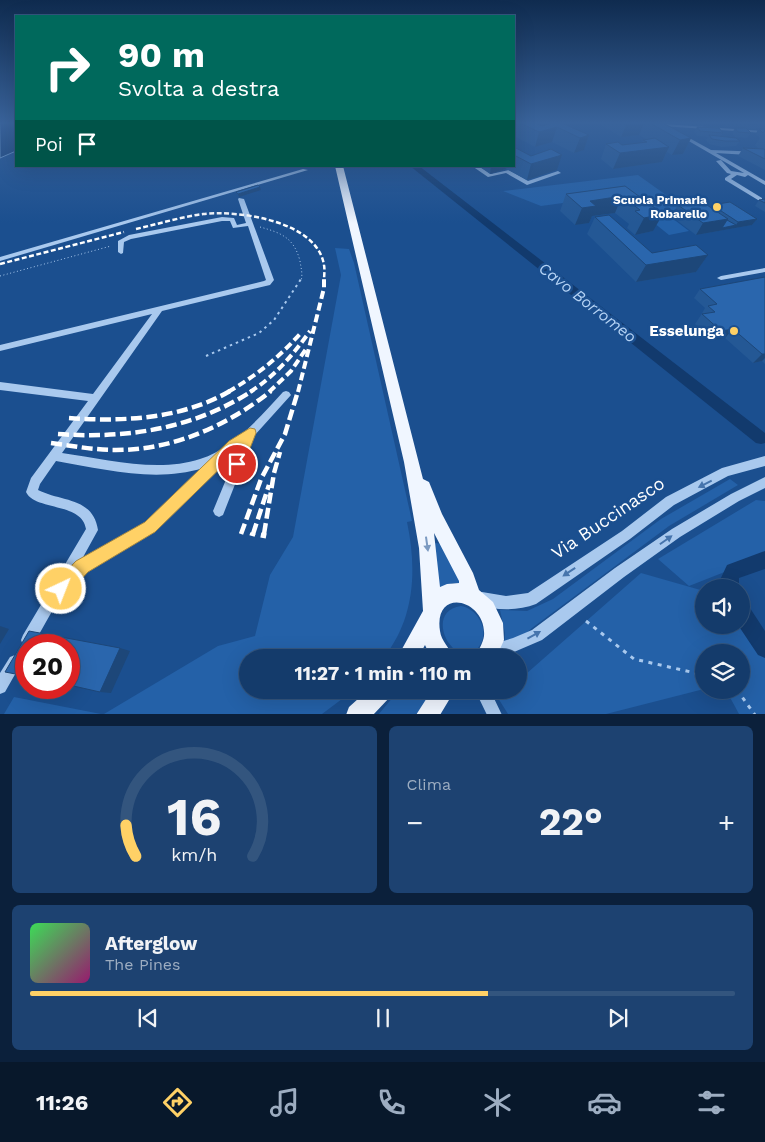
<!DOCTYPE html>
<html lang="it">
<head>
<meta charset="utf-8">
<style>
  :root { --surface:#143b6b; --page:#1d4271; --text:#f1f3f6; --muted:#9dadc1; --line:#33557e; --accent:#ffd166 }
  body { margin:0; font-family:"Work Sans",sans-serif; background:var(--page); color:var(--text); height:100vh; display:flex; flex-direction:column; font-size:19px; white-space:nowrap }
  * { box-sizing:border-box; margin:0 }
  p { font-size:16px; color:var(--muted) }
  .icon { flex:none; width:28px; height:28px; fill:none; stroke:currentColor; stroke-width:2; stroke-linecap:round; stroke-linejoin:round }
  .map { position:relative; height:714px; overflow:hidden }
  .panel { display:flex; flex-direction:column; gap:12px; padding:12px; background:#0b203b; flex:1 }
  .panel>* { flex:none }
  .top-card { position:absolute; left:15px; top:15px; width:500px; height:152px; border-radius:0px; box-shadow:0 5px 20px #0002,0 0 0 1px var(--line); background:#00695c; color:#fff; overflow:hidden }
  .buttons { position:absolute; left:695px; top:579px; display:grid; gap:10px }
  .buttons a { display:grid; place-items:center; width:55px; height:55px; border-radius:50%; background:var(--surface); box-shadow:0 5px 20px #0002,0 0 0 1px var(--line); font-size:25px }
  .speed { position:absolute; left:15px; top:634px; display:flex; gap:10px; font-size:25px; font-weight:700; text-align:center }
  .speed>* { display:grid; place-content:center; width:65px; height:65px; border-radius:50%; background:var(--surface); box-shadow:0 5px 20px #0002,0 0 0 1px var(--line); line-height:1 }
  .speed .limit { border:8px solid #d22; background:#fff; color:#111 }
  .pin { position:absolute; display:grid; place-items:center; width:42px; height:42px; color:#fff; margin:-21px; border:2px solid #fff; border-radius:50%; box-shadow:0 1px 5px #0007 }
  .me { position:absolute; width:55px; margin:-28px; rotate:43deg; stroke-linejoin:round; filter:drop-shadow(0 0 4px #0008) }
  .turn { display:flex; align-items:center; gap:18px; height:105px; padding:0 20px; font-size:22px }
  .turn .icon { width:65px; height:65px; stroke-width:2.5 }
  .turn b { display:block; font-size:35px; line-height:42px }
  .then { display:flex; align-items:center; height:48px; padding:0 20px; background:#0003; gap:10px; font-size:19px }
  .big { font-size:38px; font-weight:700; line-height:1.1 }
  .panel .widget { flex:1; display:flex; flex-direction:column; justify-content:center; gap:8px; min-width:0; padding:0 18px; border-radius:8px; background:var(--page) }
  .panel .dial { align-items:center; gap:0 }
  .dial svg { height:130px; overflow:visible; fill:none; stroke:var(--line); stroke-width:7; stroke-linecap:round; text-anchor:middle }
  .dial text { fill:var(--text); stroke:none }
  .song { display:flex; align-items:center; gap:15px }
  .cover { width:60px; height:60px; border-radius:8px; background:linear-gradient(135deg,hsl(130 70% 55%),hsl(320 70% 35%)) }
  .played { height:5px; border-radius:2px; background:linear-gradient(90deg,var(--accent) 65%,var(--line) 65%) }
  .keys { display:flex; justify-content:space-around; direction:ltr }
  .heat { display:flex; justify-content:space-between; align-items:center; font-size:28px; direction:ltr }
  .panel .tiles { flex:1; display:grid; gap:12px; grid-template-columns:1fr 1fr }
  .widget:last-child { grid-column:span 2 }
  .trip { position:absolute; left:239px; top:649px; width:288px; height:50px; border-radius:25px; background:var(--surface); box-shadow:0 5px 20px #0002,0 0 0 1px var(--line); font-weight:700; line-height:50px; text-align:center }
  .tab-bar { display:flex; height:80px; justify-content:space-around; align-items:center; background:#08182b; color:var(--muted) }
  .tab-bar .icon { width:35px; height:35px }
  .tab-bar .current { color:var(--accent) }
  .tab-bar b { font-size:22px; color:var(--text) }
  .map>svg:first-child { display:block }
</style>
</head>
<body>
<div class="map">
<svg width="765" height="715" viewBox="0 0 765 715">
  <rect width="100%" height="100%" fill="#1b4f8f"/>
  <!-- green -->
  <path fill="#2461a8" d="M638,175L690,212L668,215L689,231L669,235L633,206L614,196L541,206L503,191Z
    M335,248L349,249L354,263L412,521L407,522C417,569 415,618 384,657L248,658V690H354L322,714H104L218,646L255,636L270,575L293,537L341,275Z
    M730,479L738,485L669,526L532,628L508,650H504L505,633L500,610L527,611L553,599L661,519Z
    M756,500L765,501V556L689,586L658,559Z
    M436,543L441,544L460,579L459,583H452L435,593L434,544Z
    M641,573L704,591V625H741V614L765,651V714H739L726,690H741V652H704V689L606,714H508L498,698L507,690H518V681Z
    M461,606C479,609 491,633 478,648C456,673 421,612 461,606Z
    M399,690H437L427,704L416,714L378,715Z
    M14,697L101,714H4Z"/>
  <!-- water -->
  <path fill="#123a6d" stroke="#9cc4f0" d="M0,123H16V151L0,158Z"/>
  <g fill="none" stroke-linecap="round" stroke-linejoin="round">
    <!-- canal -->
    <path fill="#123a6d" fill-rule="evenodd" d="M410,166H419L765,433V443L761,444L756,443Z
      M765,551V569L739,578V588H721L720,580L727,565Z
      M741,603L748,605L765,631V658L758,655L738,625H741Z"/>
    <!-- path-far2 -->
    <path stroke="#a9c9ee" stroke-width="1" stroke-dasharray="1 2.5" stroke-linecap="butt" d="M260,227C282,233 294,238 300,261C301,268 303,274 301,281
      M0,276L111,246"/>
    <!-- path-far1 -->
    <path stroke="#a9c9ee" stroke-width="2" stroke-dasharray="2.5 4" stroke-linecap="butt" d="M206,356L259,333L274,320L301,279"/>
    <!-- path -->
    <path stroke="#a9c9ee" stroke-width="3" stroke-dasharray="4 5.5" stroke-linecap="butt" d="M586,621L634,659L704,675
      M737,690L755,715"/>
    <!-- minor -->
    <path fill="#a9c9ee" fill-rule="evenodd" d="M664,124L765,131V133L662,126V124Z
      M682,134L711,150L765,152V156L716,153L765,181V185L748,175L745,177L737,175L731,179L762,198V200H758L725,180V178L731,174L727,173L716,161L721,160L731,171L744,173L680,136V135Z
      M472,166H478L491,174L509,170L528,181L558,171L561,173L527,185L506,173L488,177Z
      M303,169L308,170L0,261V257Z
      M239,198L244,199L274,280L270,285L162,311L62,453C104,459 158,473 200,459C234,448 259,418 283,392L286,391L289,392L291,395L254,436L223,515L219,517L215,515L213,511L239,448L228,455L227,459L154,531L86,570L70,589L64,590L33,645H26V646L23,645L21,640L23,635L86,529C82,502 35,511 26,492L31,478L88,401L0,390V382L93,394L152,314L0,351V345L264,281L266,280L248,226L233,228L230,221H222L131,239L124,242L123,253L121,254L118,252V241L129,235L222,217L234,218L237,225L246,223L238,199ZM56,461C103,469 156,483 203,468L146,523L82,559L98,530C93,497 62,502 38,490L40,484Z
      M765,268V272L721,280L717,278L721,276Z
      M765,456V466L728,476L674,505L630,539L536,604C518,611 495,611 477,604L475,599L477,594L482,592L506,596L528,593L622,531L666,497L722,468Z
      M765,477V488L739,501L680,537L624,577L542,640L514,652L494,658L484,657L482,652L484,647L513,638L532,630L615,568L672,529L731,494Z
      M15,655L20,657L22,662L5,692L0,694V673L10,657Z
      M475,690H490L502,715H487Z"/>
    <!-- major -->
    <path fill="#f0f6ff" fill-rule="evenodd" d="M335,166H343L423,479L429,482L442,514L473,573L479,590L493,602L503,623L504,640L496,658H475C478,651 483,643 484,636C487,599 433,586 440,631C441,641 450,648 454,658H431L425,645L418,658H397L423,611L419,548L404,462ZM434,533L459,581V583L447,584L440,587Z
      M368,690H393L390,697L373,715H346L349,707Z
      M432,690H455L440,715H416Z"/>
    <!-- rail-far3 -->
    <path stroke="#fff" stroke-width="2.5" stroke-dasharray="5 2.5" stroke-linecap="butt" d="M136,229C158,224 181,217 203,214C239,210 317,221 324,265C325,270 324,276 324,281
      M0,264L124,232"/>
    <!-- rail-far2 -->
    <path stroke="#fff" stroke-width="4" stroke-dasharray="8 4" stroke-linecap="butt" d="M228,392C257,375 277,359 300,334
      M250,392C275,376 293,355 310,331
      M269,392L291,371L306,349
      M298,392L324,288V279"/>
    <!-- rail-far1 -->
    <path stroke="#fff" stroke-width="4.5" stroke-dasharray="11 4.5" stroke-linecap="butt" d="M69,418C123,422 182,419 230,391
      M58,434C127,439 193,429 252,391
      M51,443C73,446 94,450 116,450C173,450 227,426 271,391
      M241,534L261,479L285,434L298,391
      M253,534L269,485
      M264,534L274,473L280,452"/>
    <!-- rail -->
    <path stroke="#fff" stroke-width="5.5" stroke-dasharray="13 5.5" stroke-linecap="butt" d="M252,536L253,533
      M263,538L264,533"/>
  </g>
  <!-- wall -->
  <path fill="#245895" d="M514,123H536L542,126L551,123L589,135L584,150L574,153L552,142L535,147L514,136Z
    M598,123H663L691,138L683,154L672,155L667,152L662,162L613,169L601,159L606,144L622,145L642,143L643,140L646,139L639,135L621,137Z
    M672,123H704L703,126L673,124Z
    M722,123H765V170L738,156L743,148L759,149L755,145L760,138L756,134L758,129L756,128L755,129H747L751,133L747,138L735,137L732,133L735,128H745L741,126L740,128L725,127Z
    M697,127L723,133L721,136L740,141L736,146L722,147L709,144L706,140L708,137L698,136L694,132Z
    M514,147L531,156L562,155L557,170L527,180L506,169L490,174L479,166H514Z
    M625,186L653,231L635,235L627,228L629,224L615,213L592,216L589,223L575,225L560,211L566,194Z
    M765,199V212L755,206L759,200Z
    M678,205L710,208L712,205L757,219L752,225L696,235L671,216Z
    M595,217L652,253L708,255L696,272L636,282L587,234Z
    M765,277V364L762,361L753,363L725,338L713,340L695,324L701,315L705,308L694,298L700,289Z"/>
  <!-- shaded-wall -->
  <path fill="#1d4779" d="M627,123H644L639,135L621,137Z
    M557,127L552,142L535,147L539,132Z
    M589,135L584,150L574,153L580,138Z
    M691,138L683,154L672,155L680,140Z
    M669,147L662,162L613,169L620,153Z
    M562,155L557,170L527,180L531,164Z
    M491,166H507L506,169L490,174Z
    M260,187L261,190L239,197L238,194Z
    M622,196L615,213L592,216L589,223L575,225L582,208L590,201Z
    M663,214L653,231L635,235L644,218Z
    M728,219L722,228L736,225L738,222L757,219L752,225L696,235L703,223Z
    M708,255L696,272L636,282L646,265Z
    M733,329L725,338L713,340L721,331Z
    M762,354H765V358L762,361L753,363Z
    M0,626L9,629L0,644Z
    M120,648L130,651L111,693L100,692Z"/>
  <!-- building -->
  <path fill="#2a66ad" stroke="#1d4779" d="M520,123H536L542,126L551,123H562L589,135L580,138L557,127L539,132Z
    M650,123H663L691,138L680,140Z
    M748,123H757L758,124H749Z
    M697,127L719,128L723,133L700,131Z
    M735,128H746L751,133L738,132Z
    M759,129H765V130L763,133Z
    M709,135L736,138L740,141H725L712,139Z
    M655,138L669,147L620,153L606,144L618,142L622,145L647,142L643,140Z
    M514,147L531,156L551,149L562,155L531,164L514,155Z
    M743,148L764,149L765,150V159Z
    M258,185L260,187L238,194L236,192Z
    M625,186L663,214L644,218L635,211L640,210L622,196L590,201L596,206L582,208L566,194Z
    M765,199V203L759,200Z
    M701,201L728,219L703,223L678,205Z
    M730,202L757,219L738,222L712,205Z
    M609,215L652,253L696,245L708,255L646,265L595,217Z
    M727,220L736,225L722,228Z
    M765,277V354H762L733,329L721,331L702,314L715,312L708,306L717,304L700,289Z
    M29,631L120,648L100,692L69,685V645H26V676L5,672Z"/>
  <!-- one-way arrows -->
  <defs><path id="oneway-solid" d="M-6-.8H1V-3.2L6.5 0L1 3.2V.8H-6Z" transform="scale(1.25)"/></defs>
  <g fill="#4674ac">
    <use href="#oneway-solid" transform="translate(705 484) rotate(153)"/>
    <use href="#oneway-solid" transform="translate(666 540) rotate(-35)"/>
    <use href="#oneway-solid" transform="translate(569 572) rotate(146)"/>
    <use href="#oneway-solid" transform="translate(534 635) rotate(-29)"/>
  </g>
  <use fill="#7b9ac1" href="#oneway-solid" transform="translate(427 544) rotate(82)"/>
  <!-- sky -->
  <linearGradient id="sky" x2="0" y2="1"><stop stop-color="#0f2b4f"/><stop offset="0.55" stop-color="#39639b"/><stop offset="1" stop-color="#39639b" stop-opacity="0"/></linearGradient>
  <rect width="765" height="223" fill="url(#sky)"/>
  <!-- route -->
  <path fill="#ffd166" stroke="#a68842" d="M250,428L255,429L256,433L242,469L237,471L232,469L230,464L235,454L155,532L88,572L67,595L61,597L55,595L52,589L55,583L76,561L145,522L229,441Z"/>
  <!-- markers -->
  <g fill="#ffd166" stroke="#1b4f8f" stroke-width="2">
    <circle cx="717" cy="207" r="5"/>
    <circle cx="734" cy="331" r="5"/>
  </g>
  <g text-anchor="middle" stroke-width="5" stroke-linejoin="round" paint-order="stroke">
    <!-- far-poi labels -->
    <g font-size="12" font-weight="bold" fill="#fff" stroke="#1b4f8f" text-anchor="end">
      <text x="707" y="204">Scuola Primaria<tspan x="707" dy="14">Robarello</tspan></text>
    </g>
    <!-- poi labels -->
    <g font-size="15" font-weight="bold" fill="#fff" stroke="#1b4f8f" text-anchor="end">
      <text x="724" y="336">Esselunga</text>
    </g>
    <!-- water labels -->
    <g font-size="16" font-style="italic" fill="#b5d3f5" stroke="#1b4f8f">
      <text transform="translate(588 302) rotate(38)" y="6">Cavo Borromeo</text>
    </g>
    <!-- near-street labels -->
    <g font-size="18" fill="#fff" stroke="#1b4f8f">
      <text transform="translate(608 518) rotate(-34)" y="6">Via Buccinasco</text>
    </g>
  </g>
</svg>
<div class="buttons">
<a><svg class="icon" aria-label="sound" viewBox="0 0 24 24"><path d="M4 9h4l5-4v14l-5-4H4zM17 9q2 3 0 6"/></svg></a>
<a><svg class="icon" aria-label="layers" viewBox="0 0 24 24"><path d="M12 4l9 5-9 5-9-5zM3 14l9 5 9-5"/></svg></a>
</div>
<div class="speed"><div class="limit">20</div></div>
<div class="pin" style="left:237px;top:464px;background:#d93025"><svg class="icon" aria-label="arrive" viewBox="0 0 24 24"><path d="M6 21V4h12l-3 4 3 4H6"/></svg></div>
<svg class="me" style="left:61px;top:589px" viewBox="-20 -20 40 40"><circle r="17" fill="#ffd166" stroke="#fff" stroke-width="3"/><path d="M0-11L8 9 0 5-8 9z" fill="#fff"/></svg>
<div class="trip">11:27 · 1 min · 110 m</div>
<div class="top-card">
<div class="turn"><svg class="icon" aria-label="right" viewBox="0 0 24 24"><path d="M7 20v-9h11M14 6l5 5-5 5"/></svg><div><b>90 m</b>Svolta a destra</div></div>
<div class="then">Poi<svg class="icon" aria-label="arrive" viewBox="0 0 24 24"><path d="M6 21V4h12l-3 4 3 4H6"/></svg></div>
</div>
</div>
<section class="panel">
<div class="tiles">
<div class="widget dial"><svg viewBox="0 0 100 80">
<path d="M14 69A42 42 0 1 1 86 69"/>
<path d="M14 69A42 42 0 0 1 8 50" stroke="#ffd166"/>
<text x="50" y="56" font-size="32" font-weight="700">16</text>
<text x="50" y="72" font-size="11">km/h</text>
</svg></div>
<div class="widget"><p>Clima</p>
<div class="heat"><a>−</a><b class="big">22°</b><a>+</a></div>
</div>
<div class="widget">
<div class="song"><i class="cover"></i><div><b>Afterglow</b><p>The Pines</p></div></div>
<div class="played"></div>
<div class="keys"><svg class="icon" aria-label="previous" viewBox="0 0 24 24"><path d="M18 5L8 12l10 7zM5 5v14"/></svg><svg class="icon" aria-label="pause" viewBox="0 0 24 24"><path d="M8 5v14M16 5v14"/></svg><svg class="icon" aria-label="next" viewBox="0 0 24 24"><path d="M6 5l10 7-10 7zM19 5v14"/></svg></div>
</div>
</div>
</section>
<nav class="tab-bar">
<b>11:26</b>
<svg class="icon current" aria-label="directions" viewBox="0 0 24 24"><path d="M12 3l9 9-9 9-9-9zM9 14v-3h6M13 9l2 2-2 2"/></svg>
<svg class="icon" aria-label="music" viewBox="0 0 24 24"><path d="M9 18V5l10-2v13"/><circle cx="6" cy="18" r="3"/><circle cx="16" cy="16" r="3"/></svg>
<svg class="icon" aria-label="phone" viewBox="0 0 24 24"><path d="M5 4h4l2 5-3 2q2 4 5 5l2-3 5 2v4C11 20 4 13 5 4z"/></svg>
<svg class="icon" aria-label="climate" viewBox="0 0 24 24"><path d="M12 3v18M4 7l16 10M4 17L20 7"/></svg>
<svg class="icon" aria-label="car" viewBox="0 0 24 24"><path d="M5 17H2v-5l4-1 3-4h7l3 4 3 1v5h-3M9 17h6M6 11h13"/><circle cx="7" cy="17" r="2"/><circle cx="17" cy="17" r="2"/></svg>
<svg class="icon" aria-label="filters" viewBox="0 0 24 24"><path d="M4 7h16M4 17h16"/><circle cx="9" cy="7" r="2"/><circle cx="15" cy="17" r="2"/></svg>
</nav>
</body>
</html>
